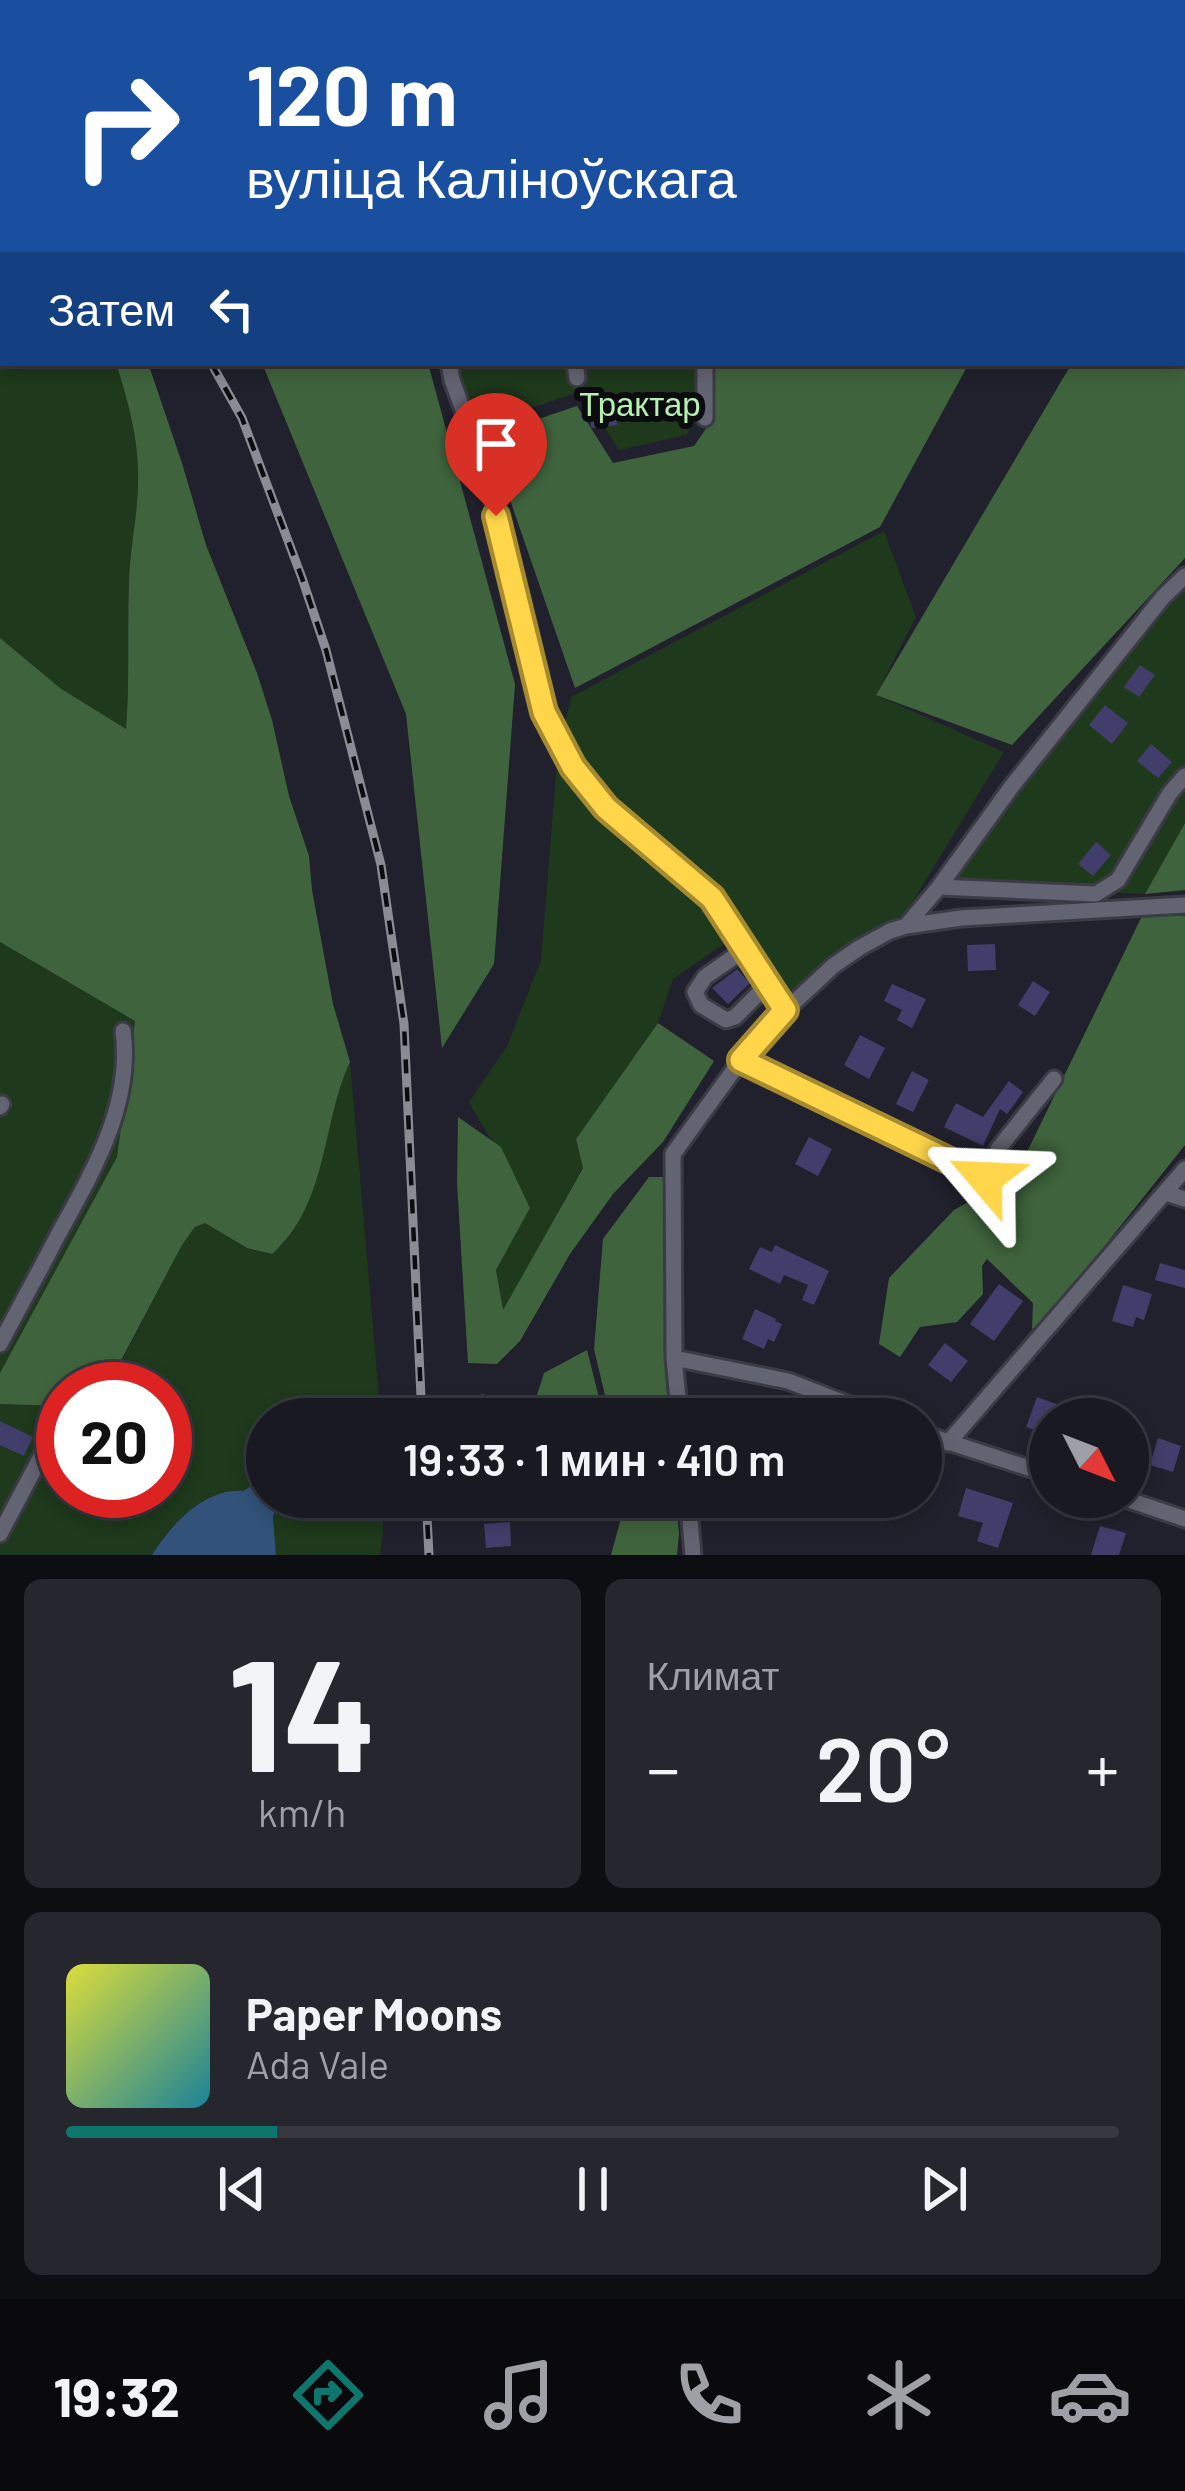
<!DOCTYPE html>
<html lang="ru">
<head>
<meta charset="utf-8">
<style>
  :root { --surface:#181921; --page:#25262e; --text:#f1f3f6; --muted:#9fa0a5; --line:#36383f; --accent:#0f766e }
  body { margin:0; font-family:Barlow,sans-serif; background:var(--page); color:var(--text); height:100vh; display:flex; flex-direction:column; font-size:45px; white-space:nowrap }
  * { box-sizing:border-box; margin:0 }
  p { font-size:39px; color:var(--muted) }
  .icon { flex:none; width:66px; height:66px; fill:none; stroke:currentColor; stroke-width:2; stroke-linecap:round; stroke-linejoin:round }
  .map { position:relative; height:1555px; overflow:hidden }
  .drawer { display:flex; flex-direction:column; gap:24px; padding:24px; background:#0d0e12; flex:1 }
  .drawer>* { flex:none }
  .banner { position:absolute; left:0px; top:0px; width:1185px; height:366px; box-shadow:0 6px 18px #0003,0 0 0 3px var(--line); background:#1a4fa0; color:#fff; overflow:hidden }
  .needle { width:78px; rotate:132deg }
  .fabs { position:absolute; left:1029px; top:1398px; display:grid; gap:24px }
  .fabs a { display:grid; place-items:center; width:120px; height:120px; border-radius:50%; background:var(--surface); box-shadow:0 6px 18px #0003,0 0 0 3px var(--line); font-size:60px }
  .speed { position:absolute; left:36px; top:1362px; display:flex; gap:24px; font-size:60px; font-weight:700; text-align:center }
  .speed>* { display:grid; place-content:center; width:156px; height:156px; border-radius:50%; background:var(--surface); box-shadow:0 6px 18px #0003,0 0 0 3px var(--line); line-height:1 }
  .speed .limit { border:18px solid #d22; background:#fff; color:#111 }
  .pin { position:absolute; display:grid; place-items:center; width:102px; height:102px; color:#fff; margin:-123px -51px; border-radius:50% 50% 50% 0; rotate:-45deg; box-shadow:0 0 12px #0007 }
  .pin .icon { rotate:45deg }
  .me { position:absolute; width:132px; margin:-66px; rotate:296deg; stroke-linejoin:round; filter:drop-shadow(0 0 9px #0008) }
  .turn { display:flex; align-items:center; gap:42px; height:252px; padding:0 48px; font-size:54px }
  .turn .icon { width:156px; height:156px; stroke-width:2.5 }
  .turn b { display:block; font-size:84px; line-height:102px }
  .then { display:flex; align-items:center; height:114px; padding:0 48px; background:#0003; gap:24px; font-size:45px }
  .big { font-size:90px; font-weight:600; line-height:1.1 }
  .drawer .card { flex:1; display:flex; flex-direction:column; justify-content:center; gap:18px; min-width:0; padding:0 42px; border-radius:18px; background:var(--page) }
  .drawer .dial { align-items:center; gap:0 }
  .dial b { font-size:156px; line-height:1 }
  .song { display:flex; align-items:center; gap:36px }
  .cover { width:144px; height:144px; border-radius:18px; background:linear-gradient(135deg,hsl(60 70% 55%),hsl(190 70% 35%)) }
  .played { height:12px; border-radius:6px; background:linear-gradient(90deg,var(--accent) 20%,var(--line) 20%) }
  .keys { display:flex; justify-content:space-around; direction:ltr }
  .heat { display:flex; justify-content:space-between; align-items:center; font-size:66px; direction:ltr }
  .drawer .tiles { flex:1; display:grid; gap:24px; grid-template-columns:1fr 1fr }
  .card:last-child { grid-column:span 2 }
  .trip { position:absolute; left:246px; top:1398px; width:696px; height:120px; border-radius:60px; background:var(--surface); box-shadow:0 6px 18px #0003,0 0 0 3px var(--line); font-weight:600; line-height:120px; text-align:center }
  .menu { display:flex; height:192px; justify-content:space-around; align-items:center; background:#0a0a0d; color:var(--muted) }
  .menu .icon { width:84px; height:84px }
  .menu .current { color:var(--accent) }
  .menu b { font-size:54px; color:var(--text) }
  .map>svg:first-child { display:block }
</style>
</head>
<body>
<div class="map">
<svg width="1185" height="1555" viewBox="0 0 1185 1555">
  <rect width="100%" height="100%" fill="#20212c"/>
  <!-- green -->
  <path fill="#1e391c" d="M0,256H3V363H116C128,401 139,440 138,481C138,515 130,548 129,582C127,631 130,680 126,730L60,688L0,638Z
    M455,363H699V417L686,435L619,450L582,391L483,424L458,378Z
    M884,531L916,617L876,695L1004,752L905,914L860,936L792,993L744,930L673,979L658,1023L576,1139L583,1167L502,1312L496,1270L530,1207L469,1102L507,1046L541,960L557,762L571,697Z
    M1185,576V823L1145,894L939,887Z
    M0,942L135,1021L117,1157L0,1373Z
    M350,1062L381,1419H267V1476L243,1492C204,1488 172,1523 152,1555H0V1404L63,1406V1491H165V1389H107L182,1245L195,1227L205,1222L246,1248L271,1254C327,1206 321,1123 350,1062Z
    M281,1497H381L383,1530L380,1555H276L273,1517Z"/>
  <!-- forest -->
  <path fill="#3f643d" d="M536,0H1169L1167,3H535Z
    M1185,173V558L1012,745L876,695L1072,363H1182V178Z
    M116,363H148L182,463L206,545L257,673L272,720L289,796L309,856L312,890L333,1004L350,1062C321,1124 329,1203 272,1254L247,1248L205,1223L195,1227L182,1245L106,1389H63V1406L0,1404V1373L117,1157L135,1021L0,942V638L60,688L126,729C130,680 127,631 129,581C130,548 138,514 138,480C139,440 128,401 116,363Z
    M262,363H428L515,684L494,964L442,1048L406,714Z
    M712,363H969L880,527L575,688L488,436L577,406L613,463L694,446L712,420Z
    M1185,823V890L1145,894Z
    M1142,916H1185V1145L1044,1322L1032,1329L1033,1303L987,1259L982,1266L983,1294L957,1322L920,1327L900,1357L879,1344L889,1278L954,1210L997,1186L1026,1154Z
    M658,1023L714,1061L663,1142L613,1194L570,1254L520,1341L497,1364L468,1363L457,1183L458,1117L501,1147L530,1208L496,1270L503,1310L583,1168L576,1139Z
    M649,1177H665L664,1356L669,1419H604L609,1412L594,1349L603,1239Z
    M587,1350L603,1414L598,1419H463L462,1409L482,1394L503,1402L536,1398L544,1373Z
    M612,1497H676L679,1534L677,1555H611L620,1522Z"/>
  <!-- water -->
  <path fill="#325279" d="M267,1476V1497H281L273,1517L276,1555H152C172,1523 205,1488 243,1491Z"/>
  <!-- building -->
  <path fill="#423e6b" d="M614,399L617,425L591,428L588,403Z
    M1140,665L1155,675L1139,697L1124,687Z
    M1105,705L1128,723L1112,744L1089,725Z
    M1151,744L1172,762L1158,778L1137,761Z
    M1096,842L1111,855L1093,876L1078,864Z
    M995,944L996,970L968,971L967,945Z
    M737,969L750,983L728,1004L712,988Z
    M1033,981L1050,992L1035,1016L1018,1005Z
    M892,984L926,999L912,1028L897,1020L902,1010L884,1001Z
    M860,1035L885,1048L869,1079L844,1065Z
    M912,1071L929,1080L913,1112L896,1104Z
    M1009,1081L1023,1092L1007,1114L1000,1109L983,1146L944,1127L956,1103L983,1117Z
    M809,1137L832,1149L818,1176L795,1164Z
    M775,1245L829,1271L814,1305L802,1300L808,1285L784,1275L780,1284L749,1269L760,1247L772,1252Z
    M1160,1263L1185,1270V1288L1155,1280Z
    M999,1284L1023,1301L994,1341L970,1324Z
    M1123,1285L1152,1294L1144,1320L1136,1317L1133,1327L1112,1321Z
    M755,1309L776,1319L775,1321L782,1324L774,1342L768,1339L764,1349L742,1339Z
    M945,1343L968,1361L951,1382L928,1365Z
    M1037,1397L1067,1408L1064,1419H1050V1435L1026,1427Z
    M0,1421L33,1437L24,1456L0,1445Z
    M1158,1438L1181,1446L1173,1472L1150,1465Z
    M966,1488L1013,1503L998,1548L977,1541L983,1523L958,1516Z
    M510,1522L511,1546L486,1548L484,1524Z
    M1100,1526L1126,1533L1119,1555H1091Z"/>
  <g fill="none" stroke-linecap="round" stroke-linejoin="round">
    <defs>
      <path id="minor" d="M196,0L197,3
        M501,0L511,3
        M407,3L408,0
        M449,363L452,380L486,472L544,712L573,767L606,807L711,898L786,1010
        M575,363L577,378
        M705,363V418
        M939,887L1096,894L1118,880L1170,793L1185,776
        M906,926L939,887L1012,786L1163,597L1185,576
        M745,949L705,977L695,992L701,1005L726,1020L735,1017L768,984
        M741,1060L985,1178L999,1175L1002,1158L998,1149L1054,1079
        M0,1107L2,1104
        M1166,1193L1185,1199
        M0,1344C19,1308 39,1272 58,1235C92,1173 133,1105 123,1031
        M674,1358L788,1381L886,1419
        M680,1419L674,1358L673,1154L741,1060L786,1010L833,966L859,948L890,931L906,926L961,918L1185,905
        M921,1433L1050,1475
        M948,1443L1185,1169
        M688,1497L693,1555
        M1120,1497L1185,1519
        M0,1534L46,1447"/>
    </defs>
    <!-- minor casing -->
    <use href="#minor" stroke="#3b3b45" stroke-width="21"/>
    <!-- minor -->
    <use href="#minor" stroke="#636471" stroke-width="15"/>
    <defs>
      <path id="rail" d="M0,3L3,8
        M211,363L242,418L302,578L326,650L381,865L404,1024L422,1419
        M426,1497L429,1555"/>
    </defs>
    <!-- rail casing -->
    <use href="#rail" stroke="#8a8b94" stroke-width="9"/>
    <!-- rail -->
    <use href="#rail" stroke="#0b0b10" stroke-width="4.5" stroke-dasharray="14" stroke-linecap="butt"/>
  </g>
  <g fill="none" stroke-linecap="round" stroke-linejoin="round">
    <defs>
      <path id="route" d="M496,516L544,712L573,767L606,808L712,898L785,1010L741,1060L985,1178"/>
    </defs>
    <!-- route casing -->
    <use href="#route" stroke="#a68a30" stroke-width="30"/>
    <!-- route -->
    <use href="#route" stroke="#ffd54a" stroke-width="21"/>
  </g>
  <g text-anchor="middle" stroke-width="12" stroke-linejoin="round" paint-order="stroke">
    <!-- park labels -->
    <g font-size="33" fill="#b5f0b1" stroke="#0b0b10">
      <text x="640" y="416">Трактар</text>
    </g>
  </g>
</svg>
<div class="fabs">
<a><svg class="needle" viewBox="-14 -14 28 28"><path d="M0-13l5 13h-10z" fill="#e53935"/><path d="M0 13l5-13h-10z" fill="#9fa0a5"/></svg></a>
</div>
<div class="speed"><div class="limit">20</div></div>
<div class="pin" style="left:496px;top:516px;background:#d93025"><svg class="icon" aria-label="arrive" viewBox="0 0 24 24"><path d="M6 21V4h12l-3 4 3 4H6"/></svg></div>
<svg class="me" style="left:985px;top:1178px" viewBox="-20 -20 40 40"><path d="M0-17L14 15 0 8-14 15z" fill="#ffd54a" stroke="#fff" stroke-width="4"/></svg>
<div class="trip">19:33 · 1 мин · 410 m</div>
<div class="banner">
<div class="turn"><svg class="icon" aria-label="right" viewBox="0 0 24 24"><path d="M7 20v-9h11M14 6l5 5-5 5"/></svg><div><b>120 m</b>вуліца Каліноўскага</div></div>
<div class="then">Затем<svg class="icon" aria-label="left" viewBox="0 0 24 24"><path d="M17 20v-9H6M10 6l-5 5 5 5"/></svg></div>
</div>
</div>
<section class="drawer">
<div class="tiles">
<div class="card dial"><b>14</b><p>km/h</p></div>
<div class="card"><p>Климат</p>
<div class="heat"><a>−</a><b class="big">20°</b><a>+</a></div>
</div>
<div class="card">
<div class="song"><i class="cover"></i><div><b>Paper Moons</b><p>Ada Vale</p></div></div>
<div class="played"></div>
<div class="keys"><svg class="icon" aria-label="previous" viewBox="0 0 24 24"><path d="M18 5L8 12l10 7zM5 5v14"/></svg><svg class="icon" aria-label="pause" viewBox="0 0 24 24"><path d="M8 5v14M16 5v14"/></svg><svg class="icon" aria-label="next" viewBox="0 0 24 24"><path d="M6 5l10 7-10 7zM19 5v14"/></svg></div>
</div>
</div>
</section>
<nav class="menu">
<b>19:32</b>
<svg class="icon current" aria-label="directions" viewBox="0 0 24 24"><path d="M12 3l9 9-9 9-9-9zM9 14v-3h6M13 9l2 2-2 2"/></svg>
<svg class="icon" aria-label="music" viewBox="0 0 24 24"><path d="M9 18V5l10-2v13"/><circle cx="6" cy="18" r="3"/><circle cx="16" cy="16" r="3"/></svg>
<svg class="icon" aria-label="phone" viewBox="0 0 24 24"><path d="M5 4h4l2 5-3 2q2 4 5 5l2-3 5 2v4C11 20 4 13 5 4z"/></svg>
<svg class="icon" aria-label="climate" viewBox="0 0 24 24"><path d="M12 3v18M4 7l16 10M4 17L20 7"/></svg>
<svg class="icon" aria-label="car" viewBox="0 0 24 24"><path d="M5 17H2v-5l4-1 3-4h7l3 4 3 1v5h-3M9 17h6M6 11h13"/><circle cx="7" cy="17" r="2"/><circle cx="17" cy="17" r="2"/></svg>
</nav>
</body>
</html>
